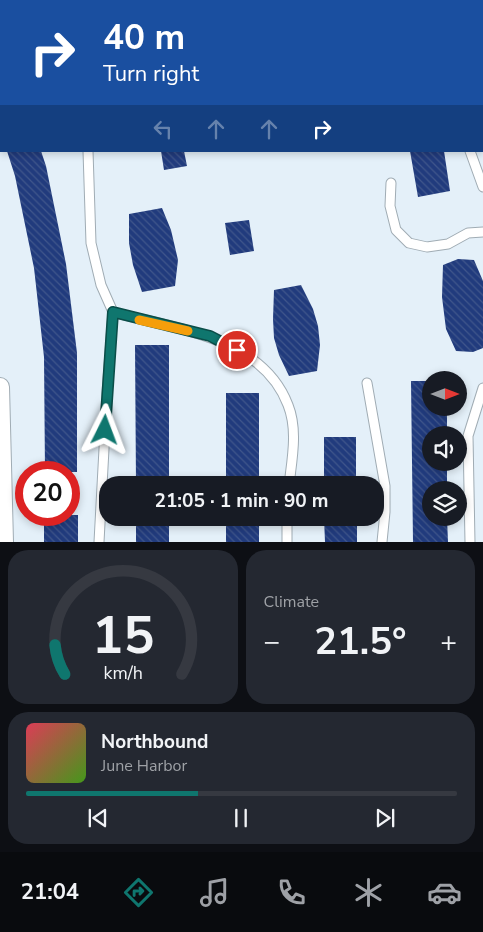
<!DOCTYPE html>
<html lang="en">
<head>
<meta charset="utf-8">
<style>
  :root { --surface:#171b24; --page:#242831; --text:#f1f3f6; --muted:#9ea1a6; --line:#363941; --accent:#0f766e }
  body { margin:0; font-family:"Nunito Sans",sans-serif; background:var(--page); color:var(--text); height:100vh; display:flex; flex-direction:column; font-size:19px; white-space:nowrap }
  * { box-sizing:border-box; margin:0 }
  p { font-size:16px; color:var(--muted) }
  .icon { flex:none; width:28px; height:28px; fill:none; stroke:currentColor; stroke-width:2; stroke-linecap:round; stroke-linejoin:round }
  .map { position:relative; height:542px; overflow:hidden }
  .sheet { display:flex; flex-direction:column; gap:8px; padding:8px; background:#0d0f14; flex:1 }
  .sheet>* { flex:none }
  .hud { position:absolute; left:0px; top:0px; width:484px; height:152px; box-shadow:0 2px 8px #0003; background:#1a4fa0; color:#fff; overflow:hidden }
  .needle { width:32px; rotate:90deg }
  .controls { position:absolute; left:422px; top:371px; display:grid; gap:10px }
  .controls a { display:grid; place-items:center; width:45px; height:45px; border-radius:50%; background:var(--surface); box-shadow:0 2px 8px #0003; font-size:25px }
  .speed { position:absolute; left:15px; top:461px; display:flex; gap:10px; font-size:25px; font-weight:700; text-align:center }
  .speed>* { display:grid; place-content:center; width:65px; height:65px; border-radius:50%; background:var(--surface); box-shadow:0 2px 8px #0003; line-height:1 }
  .speed .limit { border:8px solid #d22; background:#fff; color:#111 }
  .pin { position:absolute; display:grid; place-items:center; width:42px; height:42px; color:#fff; margin:-21px; border:2px solid #fff; border-radius:50%; box-shadow:0 1px 5px #0007 }
  .me { position:absolute; width:55px; margin:-28px; rotate:3deg; stroke-linejoin:round; filter:drop-shadow(0 0 4px #0008) }
  .turn { display:flex; align-items:center; gap:18px; height:105px; padding:0 20px; font-size:22px }
  .turn .icon { width:65px; height:65px; stroke-width:2.5 }
  .turn b { display:block; font-size:35px; line-height:42px }
  .lanes { display:flex; align-items:center; height:48px; padding:0 20px; background:#0003; justify-content:center; gap:25px; direction:ltr }
  .lanes .off { opacity:.35 }
  .big { font-size:38px; font-weight:700; line-height:1.1 }
  .sheet .tile { flex:1; display:flex; flex-direction:column; justify-content:center; gap:8px; min-width:0; padding:0 18px; border-radius:20px; background:var(--page) }
  .sheet .dial { align-items:center; gap:0 }
  .dial svg { height:130px; overflow:visible; fill:none; stroke:var(--line); stroke-width:7; stroke-linecap:round; text-anchor:middle }
  .dial text { fill:var(--text); stroke:none }
  .song { display:flex; align-items:center; gap:15px }
  .cover { width:60px; height:60px; border-radius:8px; background:linear-gradient(135deg,hsl(350 70% 55%),hsl(100 70% 35%)) }
  .played { height:5px; border-radius:2px; background:linear-gradient(90deg,var(--accent) 40%,var(--line) 40%) }
  .keys { display:flex; justify-content:space-around; direction:ltr }
  .heat { display:flex; justify-content:space-between; align-items:center; font-size:28px; direction:ltr }
  .sheet .tiles { flex:1; display:grid; gap:8px; grid-template-columns:1fr 1fr }
  .tile:last-child { grid-column:span 2 }
  .trip { position:absolute; left:99px; top:476px; width:285px; height:50px; border-radius:20px; background:var(--surface); box-shadow:0 2px 8px #0003; font-weight:700; line-height:50px; text-align:center }
  .tab-bar { display:flex; height:80px; justify-content:space-around; align-items:center; background:#090b0e; color:var(--muted) }
  .tab-bar .icon { width:35px; height:35px }
  .tab-bar .active { color:var(--accent) }
  .tab-bar b { font-size:22px; color:var(--text) }
  .map>svg:first-child { display:block }
</style>
</head>
<body>
<div class="map">
<svg width="483" height="542" viewBox="0 0 483 542">
  <defs>
    <pattern id="building-back-hatch" width="6" height="6" patternUnits="userSpaceOnUse" patternTransform="scale(1.25)"><rect width="6" height="6" fill="#213b7d"/><path d="M-1 5l2 2M0 0l6 6M5-1l2 2" fill="none" stroke="#40568b"/></pattern>
  </defs>
  <rect width="100%" height="100%" fill="#e4f0f9"/>
  <!-- building -->
  <path fill="url(#building-back-hatch)" d="M7,151H41L46,166L66,264L77,353V472H45L44,357L34,268L15,176Z
    M161,151H184L187,166L164,170Z
    M410,151H444L450,191L418,197Z
    M162,208L171,230L178,260L175,286L142,292L133,265L129,243V214Z
    M249,220L254,251L230,255L225,223Z
    M458,259L474,260L483,281V348L473,352L456,351L446,329L442,297L443,265Z
    M301,285L313,309L318,326L320,345L317,371L289,376L279,355L274,338L273,319L274,290Z
    M135,345H169V485H136Z
    M411,381H431V408H447V435H431V462H447V490H431V518H447L448,542H413Z
    M226,393H259V485H226Z
    M324,437H356V485H324Z
    M44,515H78V542H44Z
    M136,518H169V542H136Z
    M226,518H259V542H226Z
    M324,518H357V542H325Z"/>
  <g fill="none" stroke-linecap="round" stroke-linejoin="round">
    <defs>
      <path id="lane" d="M168,0V1
        M262,0V1
        M350,0V1
        M452,0V1
        M0,4L1,7
        M88,151L91,243L101,285L113,312L107,393L99,542
        M470,151L483,187
        M391,183L390,206L396,230L409,243L427,247L448,244L468,233L483,232
        M113,312C174,329 262,336 288,405C298,430 292,459 289,485
        M367,383L385,486V512L382,542
        M287,518V542
        M470,542L468,436L483,388"/>
      <path id="street" d="M0,387L4,542"/>
    </defs>
    <!-- lane casing -->
    <use href="#lane" stroke="#a0acb4" stroke-width="11"/>
    <!-- street casing -->
    <use href="#street" stroke="#a0acb4" stroke-width="20"/>
    <!-- lane -->
    <use href="#lane" stroke="#fff" stroke-width="9"/>
    <!-- street -->
    <use href="#street" stroke="#fff" stroke-width="18"/>
  </g>
  <g fill="none" stroke-linecap="round" stroke-linejoin="round">
    <defs>
      <path id="route" d="M105,430L113,312L210,336L237,350"/>
    </defs>
    <!-- route casing -->
    <use href="#route" stroke="#0a4d48" stroke-width="12"/>
    <!-- route -->
    <use href="#route" stroke="#0f766e" stroke-width="9"/>
    <!-- slow -->
    <path stroke="#f59e0b" stroke-width="9" d="M139,320L188,331"/>
  </g>
</svg>
<div class="controls">
<a><svg class="needle" viewBox="-14 -14 28 28"><path d="M0-13l5 13h-10z" fill="#e53935"/><path d="M0 13l5-13h-10z" fill="#9ea1a6"/></svg></a>
<a><svg class="icon" aria-label="sound" viewBox="0 0 24 24"><path d="M4 9h4l5-4v14l-5-4H4zM17 9q2 3 0 6"/></svg></a>
<a><svg class="icon" aria-label="layers" viewBox="0 0 24 24"><path d="M12 4l9 5-9 5-9-5zM3 14l9 5 9-5"/></svg></a>
</div>
<div class="speed"><div class="limit">20</div></div>
<div class="pin" style="left:237px;top:350px;background:#d93025"><svg class="icon" aria-label="arrive" viewBox="0 0 24 24"><path d="M6 21V4h12l-3 4 3 4H6"/></svg></div>
<svg class="me" style="left:105px;top:430px" viewBox="-20 -20 40 40"><path d="M0-17L14 15 0 8-14 15z" fill="#0f766e" stroke="#fff" stroke-width="4"/></svg>
<div class="trip">21:05 · 1 min · 90 m</div>
<div class="hud">
<div class="turn"><svg class="icon" aria-label="right" viewBox="0 0 24 24"><path d="M7 20v-9h11M14 6l5 5-5 5"/></svg><div><b>40 m</b>Turn right</div></div>
<div class="lanes"><svg class="icon off" aria-label="left" viewBox="0 0 24 24"><path d="M17 20v-9H6M10 6l-5 5 5 5"/></svg><svg class="icon off" aria-label="ahead" viewBox="0 0 24 24"><path d="M12 20V5M6 11l6-6 6 6"/></svg><svg class="icon off" aria-label="ahead" viewBox="0 0 24 24"><path d="M12 20V5M6 11l6-6 6 6"/></svg><svg class="icon" aria-label="right" viewBox="0 0 24 24"><path d="M7 20v-9h11M14 6l5 5-5 5"/></svg></div>
</div>
</div>
<section class="sheet">
<div class="tiles">
<div class="tile dial"><svg viewBox="0 0 100 80">
<path d="M14 69A42 42 0 1 1 86 69"/>
<path d="M14 69A42 42 0 0 1 8 51" stroke="#0f766e"/>
<text x="50" y="56" font-size="32" font-weight="700">15</text>
<text x="50" y="72" font-size="11">km/h</text>
</svg></div>
<div class="tile"><p>Climate</p>
<div class="heat"><a>−</a><b class="big">21.5°</b><a>+</a></div>
</div>
<div class="tile">
<div class="song"><i class="cover"></i><div><b>Northbound</b><p>June Harbor</p></div></div>
<div class="played"></div>
<div class="keys"><svg class="icon" aria-label="previous" viewBox="0 0 24 24"><path d="M18 5L8 12l10 7zM5 5v14"/></svg><svg class="icon" aria-label="pause" viewBox="0 0 24 24"><path d="M8 5v14M16 5v14"/></svg><svg class="icon" aria-label="next" viewBox="0 0 24 24"><path d="M6 5l10 7-10 7zM19 5v14"/></svg></div>
</div>
</div>
</section>
<nav class="tab-bar">
<b>21:04</b>
<svg class="icon active" aria-label="directions" viewBox="0 0 24 24"><path d="M12 3l9 9-9 9-9-9zM9 14v-3h6M13 9l2 2-2 2"/></svg>
<svg class="icon" aria-label="music" viewBox="0 0 24 24"><path d="M9 18V5l10-2v13"/><circle cx="6" cy="18" r="3"/><circle cx="16" cy="16" r="3"/></svg>
<svg class="icon" aria-label="phone" viewBox="0 0 24 24"><path d="M5 4h4l2 5-3 2q2 4 5 5l2-3 5 2v4C11 20 4 13 5 4z"/></svg>
<svg class="icon" aria-label="climate" viewBox="0 0 24 24"><path d="M12 3v18M4 7l16 10M4 17L20 7"/></svg>
<svg class="icon" aria-label="car" viewBox="0 0 24 24"><path d="M5 17H2v-5l4-1 3-4h7l3 4 3 1v5h-3M9 17h6M6 11h13"/><circle cx="7" cy="17" r="2"/><circle cx="17" cy="17" r="2"/></svg>
</nav>
</body>
</html>
